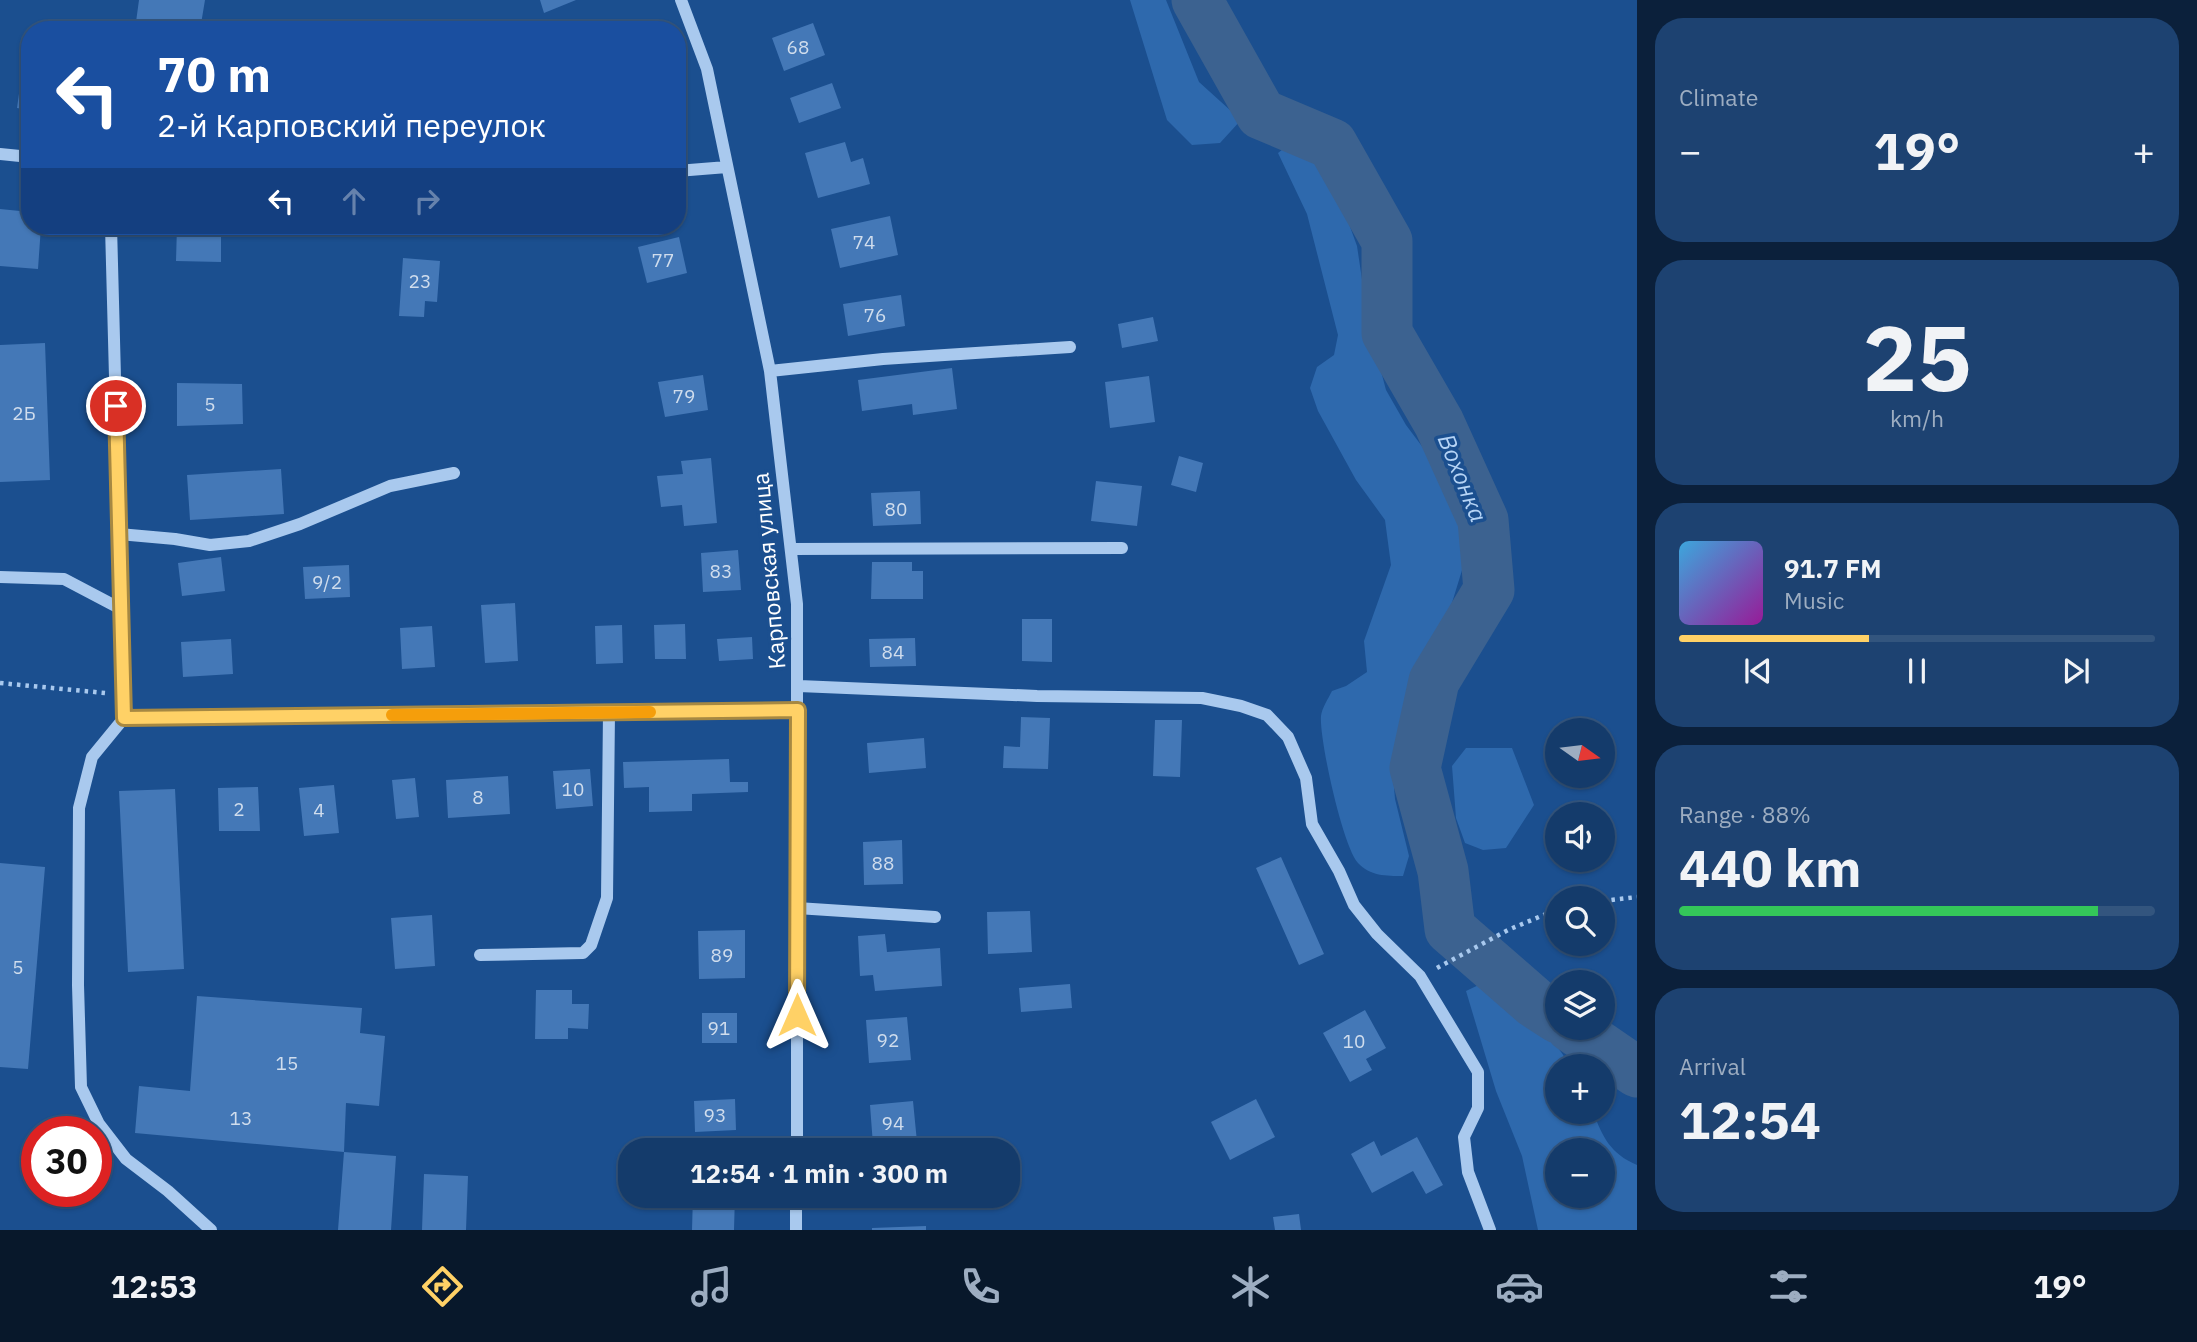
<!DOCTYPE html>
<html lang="en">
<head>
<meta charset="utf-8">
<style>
  :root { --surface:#143b6b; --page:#1d4271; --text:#f1f3f6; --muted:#9dadc1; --line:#33557e; --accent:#ffd166 }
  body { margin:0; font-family:"IBM Plex Sans",sans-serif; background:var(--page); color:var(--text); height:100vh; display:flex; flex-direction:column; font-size:26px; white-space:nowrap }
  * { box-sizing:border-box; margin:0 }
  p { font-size:23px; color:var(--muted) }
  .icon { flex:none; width:38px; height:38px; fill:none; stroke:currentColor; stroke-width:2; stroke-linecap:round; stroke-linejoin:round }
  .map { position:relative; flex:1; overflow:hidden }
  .details { display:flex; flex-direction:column; gap:18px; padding:18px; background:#0b203b; width:560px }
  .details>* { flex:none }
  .banner { position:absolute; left:21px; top:21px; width:665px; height:214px; border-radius:28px; box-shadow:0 2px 5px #0004,0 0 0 2px var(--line); background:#1a4fa0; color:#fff; overflow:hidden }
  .needle { width:46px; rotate:104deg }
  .fabs { position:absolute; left:1545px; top:718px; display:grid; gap:14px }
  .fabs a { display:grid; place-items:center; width:70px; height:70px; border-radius:50%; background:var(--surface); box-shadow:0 2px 5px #0004,0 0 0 2px var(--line); font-size:35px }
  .speed { position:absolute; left:21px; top:1116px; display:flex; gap:14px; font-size:35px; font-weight:700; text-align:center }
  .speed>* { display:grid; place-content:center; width:91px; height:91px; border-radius:50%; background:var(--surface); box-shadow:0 2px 5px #0004,0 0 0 2px var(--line); line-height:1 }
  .speed .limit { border:10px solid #d22; background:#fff; color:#111 }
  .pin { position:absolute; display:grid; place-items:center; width:60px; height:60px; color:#fff; margin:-30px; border:4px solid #fff; border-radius:50%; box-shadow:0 2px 7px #0007 }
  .me { position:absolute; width:77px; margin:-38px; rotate:0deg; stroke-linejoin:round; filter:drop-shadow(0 0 5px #0008) }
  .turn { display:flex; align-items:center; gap:24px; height:147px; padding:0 21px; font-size:32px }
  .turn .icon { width:91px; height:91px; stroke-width:2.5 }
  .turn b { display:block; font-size:49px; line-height:60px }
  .lanes { display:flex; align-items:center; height:66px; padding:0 21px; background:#0003; justify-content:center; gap:35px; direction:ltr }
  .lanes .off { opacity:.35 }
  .big { font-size:52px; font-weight:700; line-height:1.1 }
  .details .widget { flex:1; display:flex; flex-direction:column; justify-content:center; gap:10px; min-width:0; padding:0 24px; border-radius:28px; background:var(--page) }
  .details .dial { align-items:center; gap:0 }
  .dial b { font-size:91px; line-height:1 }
  .song { display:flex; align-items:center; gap:21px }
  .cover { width:84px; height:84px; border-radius:10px; background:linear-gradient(135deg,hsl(200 70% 55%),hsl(300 70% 35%)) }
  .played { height:7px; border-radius:4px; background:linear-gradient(90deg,var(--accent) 40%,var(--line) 40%) }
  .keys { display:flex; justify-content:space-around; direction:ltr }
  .heat { display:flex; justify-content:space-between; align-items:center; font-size:38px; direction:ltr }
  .charge { height:10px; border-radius:5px; background:linear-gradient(90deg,#34c759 88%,var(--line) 0) }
  .trip { position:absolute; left:618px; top:1138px; width:402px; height:70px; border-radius:28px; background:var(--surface); box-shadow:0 2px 5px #0004,0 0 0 2px var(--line); font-weight:700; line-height:70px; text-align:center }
  .tabs { display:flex; height:112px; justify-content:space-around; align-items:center; background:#08182b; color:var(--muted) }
  .tabs .icon { width:49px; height:49px }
  .tabs .selected { color:var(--accent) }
  .tabs b { font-size:32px; color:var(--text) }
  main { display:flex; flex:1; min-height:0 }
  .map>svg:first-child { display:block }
</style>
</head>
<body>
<main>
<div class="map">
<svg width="1637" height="1230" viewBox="0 0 1637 1230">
  <rect width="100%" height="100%" fill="#1b4f8f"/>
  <!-- green -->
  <path fill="#2e69ad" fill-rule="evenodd" d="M1130,0H1166L1199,82L1241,120L1220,143L1192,145L1167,120Z
    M1292,142L1304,144L1332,177L1357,246L1369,326L1386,390L1406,425L1439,469L1461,521L1463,567L1451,606L1421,662L1392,763L1395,799L1409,856L1403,876C1386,876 1370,876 1358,863C1343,847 1319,739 1321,716C1322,708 1328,699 1332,691L1346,686L1367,672L1364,641L1391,565L1385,520L1356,480L1318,411L1310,388L1317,367L1334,355L1338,335L1307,214L1278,153Z
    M1466,748H1512L1534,805L1506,848L1483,850L1465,843L1456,818L1452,766Z
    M1487,981C1516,1002 1552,1034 1570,1066H1558V1111H1593C1602,1137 1611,1154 1637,1165V1230H1538L1522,1156L1496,1091L1466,991ZM1558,1150H1603V1195H1558Z"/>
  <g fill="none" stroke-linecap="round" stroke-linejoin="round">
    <!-- river -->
    <path stroke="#3c6290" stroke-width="51" d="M1197,0L1261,114L1332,144L1387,241V333L1439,423L1483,520L1489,590L1434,681L1415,768L1443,871L1450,929L1535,1003L1558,1018
      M1571,1027L1637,1072"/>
  </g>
  <!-- building -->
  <path fill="#4478b7" d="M139,0H205L200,30L136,22Z
    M540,0H576L544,13Z
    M813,23L825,55L784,71L772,38Z
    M28,29H30V110L17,108Z
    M832,83L841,108L799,123L790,98Z
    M845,142L851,162L863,158L870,184L818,198L805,153Z
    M0,209L30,212V226H41L38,269L0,266Z
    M890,216L898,255L840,268L831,229Z
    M177,226H221V262L176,261Z
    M679,237L687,273L647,283L638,247Z
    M403,258L440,261L437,302L425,301L424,317L399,316Z
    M901,295L905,326L848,336L843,304Z
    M1153,317L1158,341L1122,348L1118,324Z
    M45,343L50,480L0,482V345Z
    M952,368L957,409L913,415L912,404L862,411L858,380Z
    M703,375L708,410L665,417L658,382Z
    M1149,376L1155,422L1110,428L1105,382Z
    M177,383L242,384L243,424L177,426Z
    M1179,456L1203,463L1196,492L1171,485Z
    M711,458L717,523L684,526L682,505L661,507L657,476L683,474L681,461Z
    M281,469L284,514L190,520L187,475Z
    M1096,481L1142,486L1137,526L1091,521Z
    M920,491L921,524L873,526L871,493Z
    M738,550L741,590L703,592L701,553Z
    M221,557L225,591L182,596L178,563Z
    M872,562H912V571H923V599H871Z
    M349,565L350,597L305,599L303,567Z
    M515,603L518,661L485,663L481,605Z
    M1022,619H1052V662L1022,661Z
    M685,624L686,659H655L654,625Z
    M622,625L623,663L596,664L595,626Z
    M432,626L435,667L402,669L400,628Z
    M752,637L753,659L719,661L717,639Z
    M915,638L916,666L870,667L869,639Z
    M231,639L233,674L183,677L181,642Z
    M1021,717L1050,718L1048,769L1003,768L1004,746L1020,747Z
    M1155,720H1182L1180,777L1153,776Z
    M924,738L926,768L869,773L867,743Z
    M729,759L730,782H748V792L692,794V811L649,812V787L624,788L623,762Z
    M590,769L593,806L556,809L553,771Z
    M508,776L510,814L448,818L446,780Z
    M415,778L419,817L396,819L392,780Z
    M334,785L339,833L304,836L299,788Z
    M258,787L260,831H219L218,788Z
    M175,789L184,969L128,972L119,791Z
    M902,840L903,884L864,885L863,842Z
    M1281,857L1324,954L1299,965L1256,868Z
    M0,863L45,867L28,1069L0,1067Z
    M1030,911L1032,952L988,954L987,912Z
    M432,915L435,966L395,969L391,918Z
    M745,930V978L699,979L698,931Z
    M885,934L887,952L940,948L942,986L875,991L873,975L860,976L858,936Z
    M1070,984L1072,1008L1021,1012L1019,988Z
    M536,990H572V1004H589L588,1029L568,1028V1039H535Z
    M197,996L362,1008L360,1033L385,1036L379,1106L346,1103L344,1152L135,1133L139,1086L190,1091Z
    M1365,1010L1386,1048L1366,1059L1372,1070L1350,1082L1323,1033Z
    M702,1013H737V1043H702Z
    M907,1017L911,1060L869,1063L866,1020Z
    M735,1099L736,1130L695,1132L694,1101Z
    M1256,1099L1275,1137L1230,1160L1211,1122Z
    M913,1101L917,1142L873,1145L870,1105Z
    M1417,1137L1443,1185L1426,1194L1413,1171L1372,1193L1351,1154L1374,1141L1381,1156Z
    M344,1152L396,1156L391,1230H338Z
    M424,1174L468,1176L466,1230H422Z
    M693,1195H735L734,1230H692Z
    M1299,1214L1301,1230H1275L1273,1217Z
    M926,1226V1230H872V1228Z"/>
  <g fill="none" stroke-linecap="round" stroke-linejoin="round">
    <!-- path -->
    <path stroke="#a9c9ee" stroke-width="4.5" stroke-dasharray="3.5 5" stroke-linecap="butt" d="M0,683L105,693
      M1603,901L1637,897
      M1437,968L1508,930L1558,909"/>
    <!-- minor -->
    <path stroke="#a9c9ee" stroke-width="12" d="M681,0L707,69L770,371L797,604V1150
      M0,154L30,157
      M677,171L727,167
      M111,226L124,718L798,710
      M770,371L883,359L1070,347
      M119,534L175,539L210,545L249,541L300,524L390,486L454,473
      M791,549L1122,548
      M0,577L64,579L121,609
      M799,686L1037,696L1202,698L1241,706L1267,715L1288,737L1306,778L1312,824L1339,871L1354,905L1377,934L1420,976L1478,1072V1108L1464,1137L1468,1172L1490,1230
      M124,718L92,757L79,808L78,985L81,1087L99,1124L126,1159L168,1191L211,1230
      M797,908L935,917
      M480,955L583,953L591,945L607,898L609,712
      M796,1230V1195"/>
  </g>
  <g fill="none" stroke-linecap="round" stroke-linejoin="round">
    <defs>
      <path id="route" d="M116,406L124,718L798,710L797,1015"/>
    </defs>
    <!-- route casing -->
    <use href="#route" stroke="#a68842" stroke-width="18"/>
    <!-- route -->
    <use href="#route" stroke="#ffd166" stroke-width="12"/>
    <!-- slow -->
    <path stroke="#f59e0b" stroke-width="12" d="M392,715L650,712"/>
  </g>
  <g text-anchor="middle" stroke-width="7" stroke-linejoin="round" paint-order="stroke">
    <!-- number labels -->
    <g font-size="19" fill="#d0dded">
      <text x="798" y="54">68</text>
      <text x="864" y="249">74</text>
      <text x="663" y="267">77</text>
      <text x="420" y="288">23</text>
      <text x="875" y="322">76</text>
      <text x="684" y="403">79</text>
      <text x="210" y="411">5</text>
      <text x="24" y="420">2Б</text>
      <text x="896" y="516">80</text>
      <text x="721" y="578">83</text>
      <text x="327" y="589">9/2</text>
      <text x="893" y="659">84</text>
      <text x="573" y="796">10</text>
      <text x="478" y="804">8</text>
      <text x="239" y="816">2</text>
      <text x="319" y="817">4</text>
      <text x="883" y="870">88</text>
      <text x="722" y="962">89</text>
      <text x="18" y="974">5</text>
      <text x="719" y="1035">91</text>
      <text x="888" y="1047">92</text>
      <text x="1354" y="1048">10</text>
      <text x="287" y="1070">15</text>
      <text x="715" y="1122">93</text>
      <text x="241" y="1125">13</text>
      <text x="893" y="1130">94</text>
    </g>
    <!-- street labels -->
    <g font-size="23" fill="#fff" stroke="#1b4f8f">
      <text transform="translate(769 571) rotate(-95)" y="8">Карповская улица</text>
    </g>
    <!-- water labels -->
    <g font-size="24" font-style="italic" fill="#b5d3f5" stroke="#1b4f8f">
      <text transform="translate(1462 478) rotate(68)" y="8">Вохонка</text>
    </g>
  </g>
</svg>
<div class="fabs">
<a><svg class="needle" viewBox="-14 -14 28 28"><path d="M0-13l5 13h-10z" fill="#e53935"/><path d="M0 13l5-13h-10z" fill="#9dadc1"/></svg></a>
<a><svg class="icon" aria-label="sound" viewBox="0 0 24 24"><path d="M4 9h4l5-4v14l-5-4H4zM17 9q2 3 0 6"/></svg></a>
<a><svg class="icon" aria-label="search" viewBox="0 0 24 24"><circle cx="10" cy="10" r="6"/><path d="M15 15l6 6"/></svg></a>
<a><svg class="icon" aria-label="layers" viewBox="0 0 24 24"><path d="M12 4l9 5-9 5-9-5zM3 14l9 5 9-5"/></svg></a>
<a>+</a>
<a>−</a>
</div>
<div class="speed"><div class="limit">30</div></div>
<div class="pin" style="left:116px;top:406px;background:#d93025"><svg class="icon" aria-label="arrive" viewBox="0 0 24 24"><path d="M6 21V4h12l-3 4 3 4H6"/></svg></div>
<svg class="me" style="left:797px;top:1015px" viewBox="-20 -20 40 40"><path d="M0-17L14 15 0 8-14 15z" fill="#ffd166" stroke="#fff" stroke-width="4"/></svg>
<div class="trip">12:54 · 1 min · 300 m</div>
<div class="banner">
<div class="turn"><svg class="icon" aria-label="left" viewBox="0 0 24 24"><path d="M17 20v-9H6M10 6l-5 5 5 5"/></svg><div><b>70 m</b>2-й Карповский переулок</div></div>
<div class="lanes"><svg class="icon" aria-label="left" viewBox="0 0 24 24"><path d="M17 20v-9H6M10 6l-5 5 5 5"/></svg><svg class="icon off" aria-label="ahead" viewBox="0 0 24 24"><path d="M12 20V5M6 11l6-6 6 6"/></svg><svg class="icon off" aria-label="right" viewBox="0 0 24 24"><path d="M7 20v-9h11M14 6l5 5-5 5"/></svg></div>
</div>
</div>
<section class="details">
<div class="widget"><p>Climate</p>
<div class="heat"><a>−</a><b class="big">19°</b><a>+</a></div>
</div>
<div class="widget dial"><b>25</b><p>km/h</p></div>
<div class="widget">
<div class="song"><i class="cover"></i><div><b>91.7 FM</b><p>Music</p></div></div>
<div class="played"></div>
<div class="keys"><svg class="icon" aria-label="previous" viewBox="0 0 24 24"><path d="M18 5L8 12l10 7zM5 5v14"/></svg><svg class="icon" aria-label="pause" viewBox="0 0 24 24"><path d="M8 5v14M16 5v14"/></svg><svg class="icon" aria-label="next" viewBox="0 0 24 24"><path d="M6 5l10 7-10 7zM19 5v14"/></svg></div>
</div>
<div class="widget"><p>Range · 88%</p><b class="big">440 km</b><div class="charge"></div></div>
<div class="widget"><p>Arrival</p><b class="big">12:54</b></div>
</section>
</main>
<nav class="tabs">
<b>12:53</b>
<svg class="icon selected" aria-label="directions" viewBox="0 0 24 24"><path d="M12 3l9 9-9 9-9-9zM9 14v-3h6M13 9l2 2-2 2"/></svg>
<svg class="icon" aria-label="music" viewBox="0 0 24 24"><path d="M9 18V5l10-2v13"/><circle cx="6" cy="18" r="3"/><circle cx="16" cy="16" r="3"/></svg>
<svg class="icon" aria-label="phone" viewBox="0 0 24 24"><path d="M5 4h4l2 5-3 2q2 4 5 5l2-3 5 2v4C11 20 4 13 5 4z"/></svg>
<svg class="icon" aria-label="climate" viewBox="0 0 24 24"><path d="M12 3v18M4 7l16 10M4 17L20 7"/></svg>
<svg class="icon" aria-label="car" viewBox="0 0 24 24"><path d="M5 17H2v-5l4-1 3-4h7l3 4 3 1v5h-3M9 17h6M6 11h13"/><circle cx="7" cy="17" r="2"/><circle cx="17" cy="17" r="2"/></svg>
<svg class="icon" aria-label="filters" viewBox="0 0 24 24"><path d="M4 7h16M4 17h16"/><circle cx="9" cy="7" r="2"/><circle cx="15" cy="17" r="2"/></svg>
<b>19°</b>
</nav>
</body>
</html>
